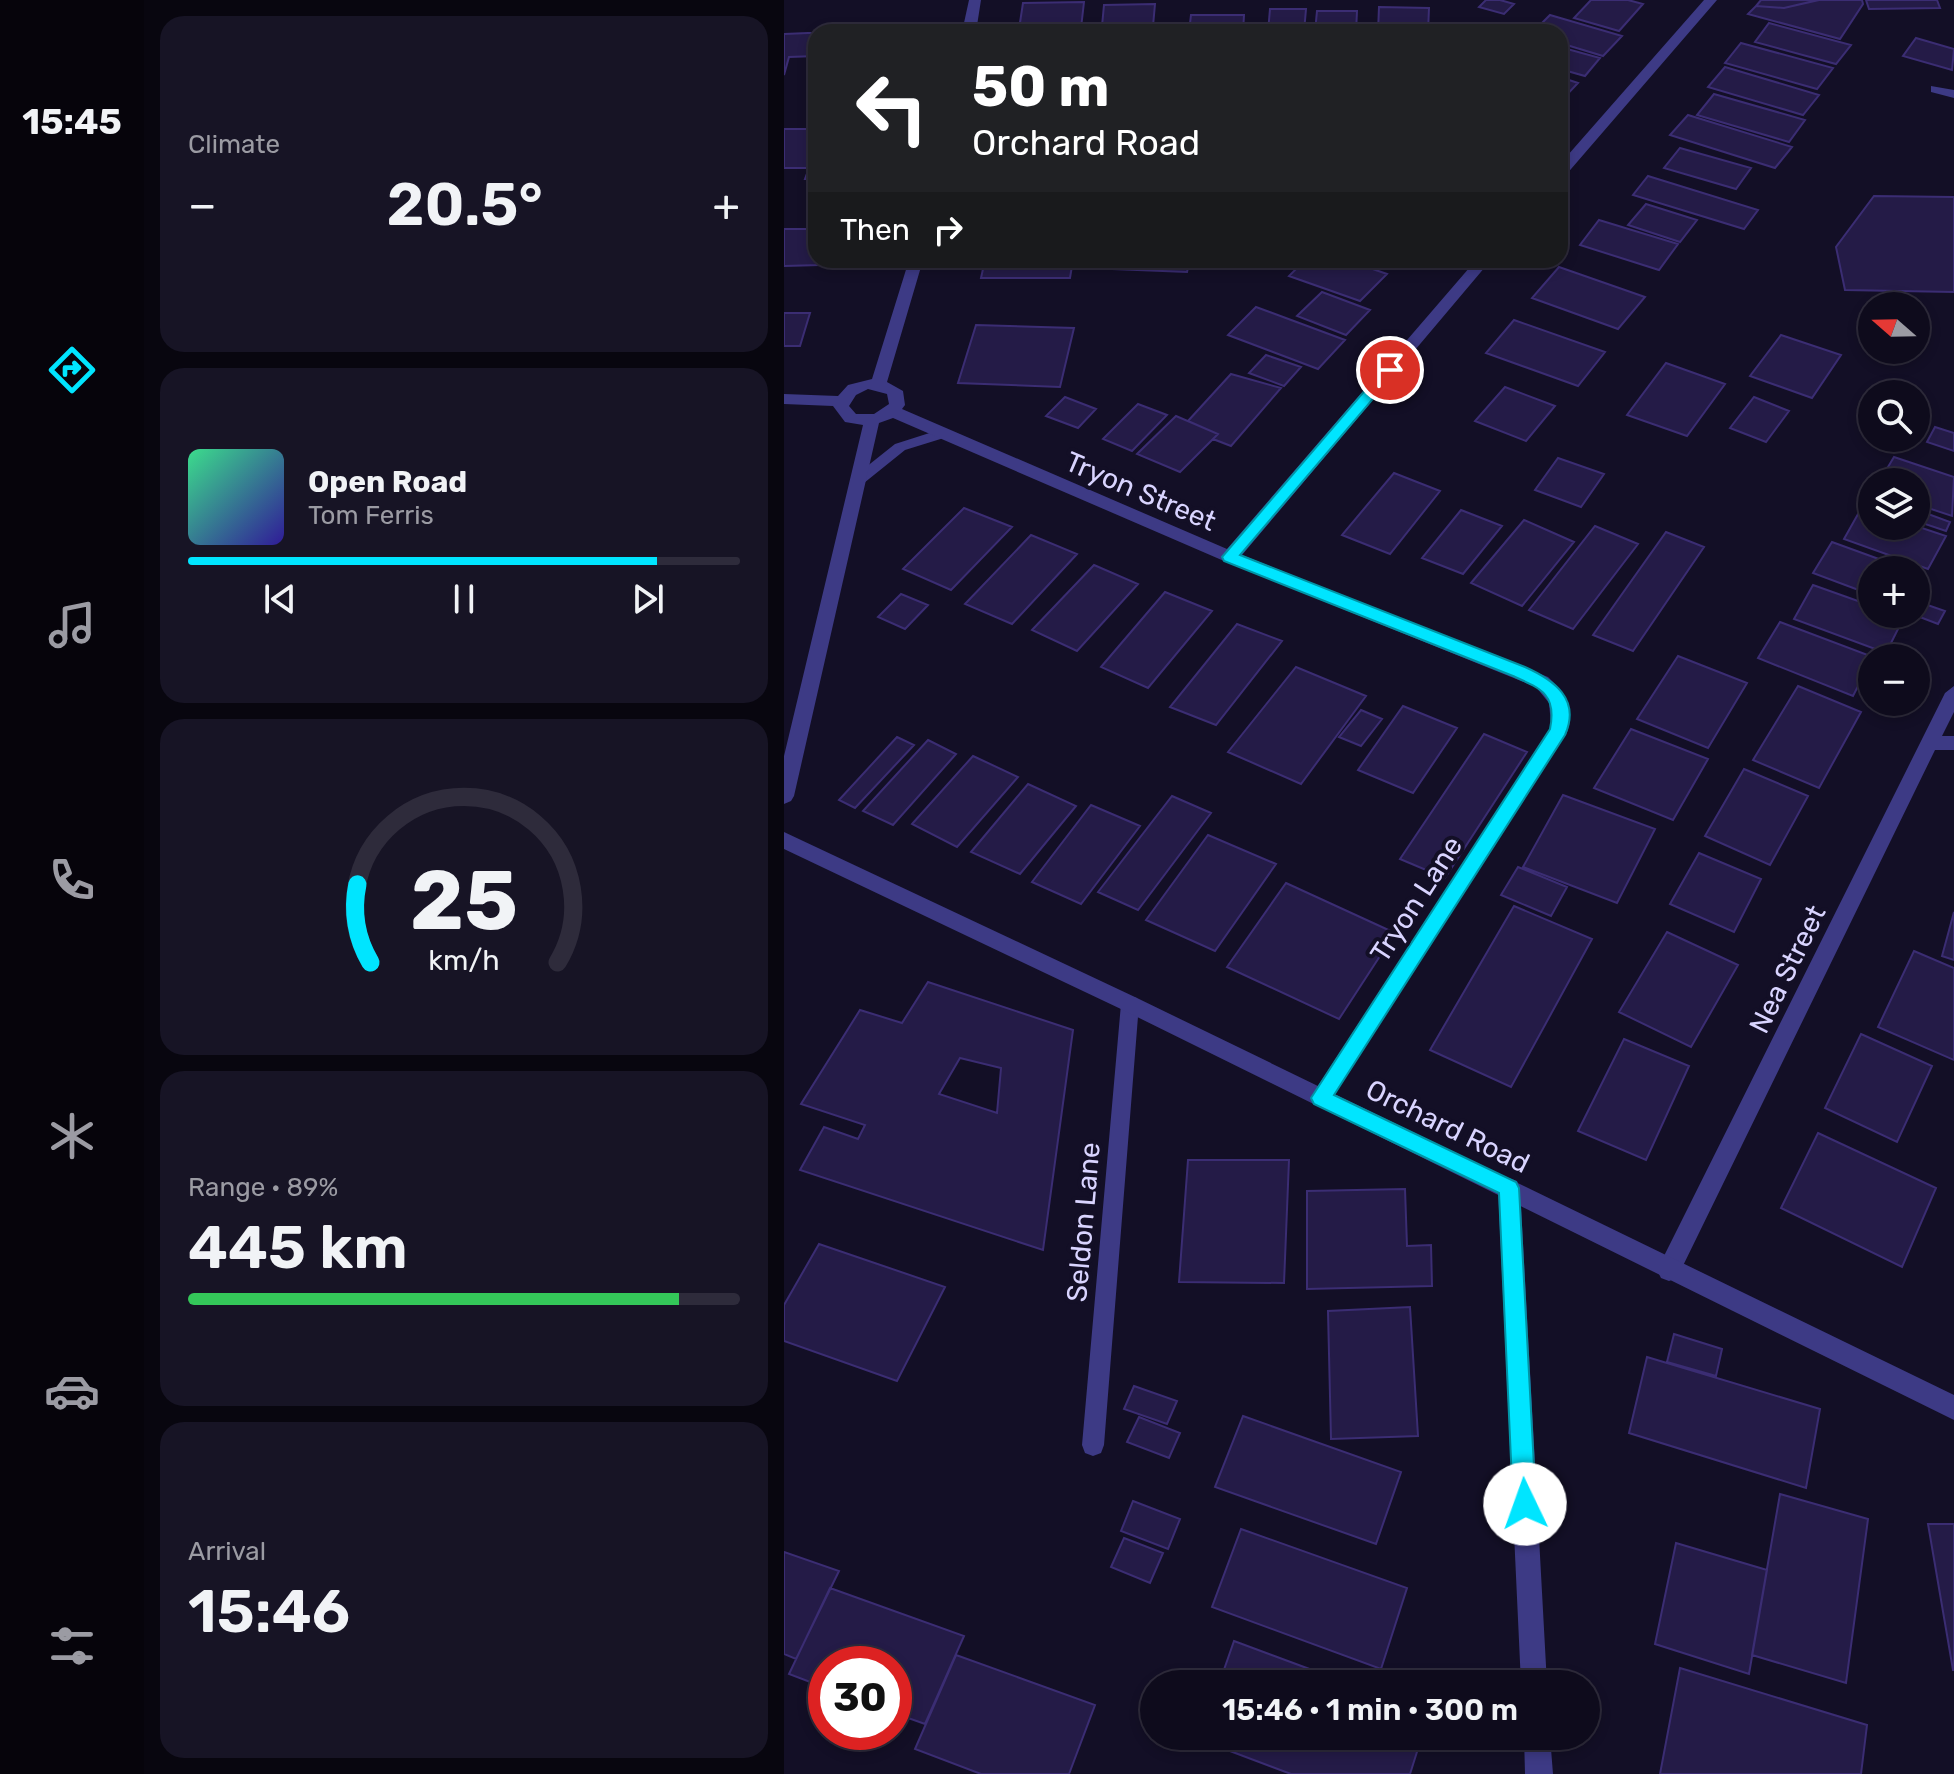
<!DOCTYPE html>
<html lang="en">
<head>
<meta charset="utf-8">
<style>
  :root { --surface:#0e0b1c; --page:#171425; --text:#f1f3f6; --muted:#9b9ba3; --line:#2e2b3b; --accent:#00e5ff }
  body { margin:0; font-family:Rubik,sans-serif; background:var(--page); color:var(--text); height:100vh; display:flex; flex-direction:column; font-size:30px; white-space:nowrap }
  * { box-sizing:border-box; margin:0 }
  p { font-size:26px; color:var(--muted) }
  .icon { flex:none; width:44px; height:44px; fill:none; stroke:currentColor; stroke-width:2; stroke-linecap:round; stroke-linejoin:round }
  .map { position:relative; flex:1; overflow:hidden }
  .panel { display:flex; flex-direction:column; gap:16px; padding:16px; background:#08060f; width:640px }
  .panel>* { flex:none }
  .top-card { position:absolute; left:24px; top:24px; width:760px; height:244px; border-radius:24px; box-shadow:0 4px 12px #0003,0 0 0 2px var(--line); background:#202124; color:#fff; overflow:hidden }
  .needle { width:52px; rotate:290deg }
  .fabs { position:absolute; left:1074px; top:292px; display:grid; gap:16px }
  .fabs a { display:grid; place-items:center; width:72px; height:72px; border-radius:50%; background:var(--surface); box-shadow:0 4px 12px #0003,0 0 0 2px var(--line); font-size:40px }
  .speed { position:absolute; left:24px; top:1646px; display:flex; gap:16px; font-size:40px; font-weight:700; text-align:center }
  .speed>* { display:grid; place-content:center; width:104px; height:104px; border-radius:50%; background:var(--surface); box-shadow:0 4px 12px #0003,0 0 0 2px var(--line); line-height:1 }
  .speed .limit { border:12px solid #d22; background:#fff; color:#111 }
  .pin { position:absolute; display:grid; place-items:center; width:68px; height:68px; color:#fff; margin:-34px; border:4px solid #fff; border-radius:50%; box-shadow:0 2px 8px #0007 }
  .me { position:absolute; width:88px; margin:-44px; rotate:357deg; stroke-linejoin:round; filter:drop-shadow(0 0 6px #0008) }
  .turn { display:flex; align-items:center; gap:28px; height:168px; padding:0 32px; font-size:36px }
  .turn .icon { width:104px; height:104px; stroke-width:2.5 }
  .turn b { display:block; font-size:56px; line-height:68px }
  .then { display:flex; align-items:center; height:76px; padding:0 32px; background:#0003; gap:16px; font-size:30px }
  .big { font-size:60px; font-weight:600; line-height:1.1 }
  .panel .widget { flex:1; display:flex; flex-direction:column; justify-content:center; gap:12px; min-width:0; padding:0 28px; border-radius:24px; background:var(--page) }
  .panel .dial { align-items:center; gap:0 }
  .dial svg { height:208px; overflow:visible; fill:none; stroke:var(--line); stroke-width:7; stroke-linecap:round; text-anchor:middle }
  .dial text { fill:var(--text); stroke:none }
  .song { display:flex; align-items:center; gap:24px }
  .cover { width:96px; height:96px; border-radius:12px; background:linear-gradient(135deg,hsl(150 70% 55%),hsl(250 70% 35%)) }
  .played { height:8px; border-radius:4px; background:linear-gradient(90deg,var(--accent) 85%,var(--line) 85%) }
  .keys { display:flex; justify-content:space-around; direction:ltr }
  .heat { display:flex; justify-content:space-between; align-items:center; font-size:44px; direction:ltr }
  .charge { height:12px; border-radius:6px; background:linear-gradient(90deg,#34c759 89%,var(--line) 0) }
  .trip { position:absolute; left:356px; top:1670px; width:460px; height:80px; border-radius:40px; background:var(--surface); box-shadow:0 4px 12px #0003,0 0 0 2px var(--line); font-weight:600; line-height:80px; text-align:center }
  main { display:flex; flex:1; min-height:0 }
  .tab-bar { display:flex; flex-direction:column; width:144px; justify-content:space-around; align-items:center; background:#06040b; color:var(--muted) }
  .tab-bar .icon { width:56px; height:56px }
  .tab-bar .current { color:var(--accent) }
  .tab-bar b { font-size:36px; color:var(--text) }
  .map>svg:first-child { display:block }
</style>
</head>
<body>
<main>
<nav class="tab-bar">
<b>15:45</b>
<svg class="icon current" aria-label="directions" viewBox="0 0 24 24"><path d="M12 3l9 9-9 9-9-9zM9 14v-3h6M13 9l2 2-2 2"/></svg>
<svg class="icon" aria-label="music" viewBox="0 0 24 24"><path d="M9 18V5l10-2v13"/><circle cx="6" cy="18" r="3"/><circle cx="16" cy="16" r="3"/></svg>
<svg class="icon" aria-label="phone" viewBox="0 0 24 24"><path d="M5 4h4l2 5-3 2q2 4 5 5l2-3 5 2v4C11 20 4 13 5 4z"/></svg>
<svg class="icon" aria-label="climate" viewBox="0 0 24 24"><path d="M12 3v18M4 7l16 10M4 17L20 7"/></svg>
<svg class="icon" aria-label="car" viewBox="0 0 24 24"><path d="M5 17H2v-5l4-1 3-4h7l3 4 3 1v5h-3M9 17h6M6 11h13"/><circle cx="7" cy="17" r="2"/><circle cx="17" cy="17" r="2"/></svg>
<svg class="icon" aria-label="filters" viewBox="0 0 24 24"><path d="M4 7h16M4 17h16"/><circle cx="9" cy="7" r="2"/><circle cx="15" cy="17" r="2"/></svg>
</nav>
<section class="panel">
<div class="widget"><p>Climate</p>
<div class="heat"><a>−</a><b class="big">20.5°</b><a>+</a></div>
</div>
<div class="widget">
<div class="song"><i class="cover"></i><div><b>Open Road</b><p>Tom Ferris</p></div></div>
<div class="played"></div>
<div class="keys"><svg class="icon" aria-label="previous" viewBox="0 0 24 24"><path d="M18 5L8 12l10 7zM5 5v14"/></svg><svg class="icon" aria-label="pause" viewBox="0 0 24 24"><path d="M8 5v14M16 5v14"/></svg><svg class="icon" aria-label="next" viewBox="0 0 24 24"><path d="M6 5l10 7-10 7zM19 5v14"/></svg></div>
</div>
<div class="widget dial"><svg viewBox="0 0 100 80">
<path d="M14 69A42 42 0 1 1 86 69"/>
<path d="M14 69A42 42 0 0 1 9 39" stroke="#00e5ff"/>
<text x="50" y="56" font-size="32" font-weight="700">25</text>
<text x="50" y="72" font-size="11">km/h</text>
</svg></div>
<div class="widget"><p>Range · 89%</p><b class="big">445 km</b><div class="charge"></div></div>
<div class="widget"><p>Arrival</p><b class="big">15:46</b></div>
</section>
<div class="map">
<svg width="1170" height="1774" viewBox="0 0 1170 1774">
  <rect width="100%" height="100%" fill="#130f26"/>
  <!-- building -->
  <path fill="#241b47" stroke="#3b2d73" stroke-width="2" fill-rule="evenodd" d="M702,0H716L730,4L720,14L695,7Z
    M807,0H844L859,4L835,31L790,18Z
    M977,0H1035L1000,8L972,6Z
    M1034,0H1078L1079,4L1056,39L964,14L972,6L1000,8Z
    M1082,0H1153L1156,8L1085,9Z
    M300,2L297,28L235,29L239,3Z
    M371,4L369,26H318L320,5Z
    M595,7L645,8L644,32H594Z
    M486,9H522L520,32H484Z
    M533,11H573L572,32H531Z
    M407,15H460L459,32H405Z
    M766,15L838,36L819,56L776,43V32H749Z
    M985,23L1067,45L1052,64L971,42Z
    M24,33H32V56L5,57L0,75V34Z
    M1132,38L1170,49L1168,70L1119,56Z
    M957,43L1049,68L1033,89L941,63Z
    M776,47L816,58L801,76L776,69Z
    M941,67L1035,95L1019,115L924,87Z
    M776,77L794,83L776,102Z
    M930,94L1021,120L1005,142L913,115Z
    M904,115L1008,147L991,168L886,135Z
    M28,116H32V179H21L25,168H0V129H23Z
    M896,148L967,168L952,189L880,168Z
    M864,176L974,210L960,229L849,195Z
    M1090,196L1170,197V292L1061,290L1052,247Z
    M862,204L913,220L896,242L844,225Z
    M815,220L894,244L875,270L796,245Z
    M0,229H32V260H37L36,265L0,266Z
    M201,260H289L286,278H197Z
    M331,260H406L403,272L329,269Z
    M521,260H563L603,274L576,301L505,276Z
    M775,267L861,297L834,329L748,298Z
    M538,292L586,310L562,335L513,316Z
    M472,307L561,340L534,369L444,335Z
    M0,313H26L16,346H0Z
    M730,320L821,352L794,386L702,353Z
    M192,325L290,328L276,387L174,383Z
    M997,335L1057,355L1028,398L966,376Z
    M482,355L517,367L500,386L465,373Z
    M882,363L941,384L903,436L843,415Z
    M447,374L497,388L447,446L429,439L434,434L404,421Z
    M721,387L771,406L742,441L691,421Z
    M281,397L312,409L294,428L262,416Z
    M970,397L1005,411L982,442L946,428Z
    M354,404L383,415L348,451L319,439Z
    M392,416L434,434L396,472L353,454Z
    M1151,427L1170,433V451L1143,442Z
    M1110,457L1170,477L1168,516L1132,504V482H1095Z
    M774,458L820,474L797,507L751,490Z
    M610,473L656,491L606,554L558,535Z
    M1078,507L1088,511V526H1132L1162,536L1144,569L1060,539Z
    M180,508L228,527L167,590L119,569Z
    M677,510L718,526L679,574L638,558Z
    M1136,511L1166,522L1162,531L1132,521Z
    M740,520L790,542L738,606L687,583Z
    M811,526L854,544L789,629L745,610Z
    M882,532L920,547L849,651L809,635Z
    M247,535L293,554L228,624L181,604Z
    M1048,542L1125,570H1088V595L1029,573Z
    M310,565L354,584L293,651L248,630Z
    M1029,585L1088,606V614L1120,617L1102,653L1010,619Z
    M381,592L428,611L364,688L317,667Z
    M117,594L144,605L121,629L94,617Z
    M1132,601L1161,611L1154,624L1128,614H1132Z
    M996,622L1089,657L1069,696L974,658Z
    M453,624L498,641L432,725L386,707Z
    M894,656L963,683L924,748L853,719Z
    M512,667L582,696L517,784L444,752Z
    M1014,686L1077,712L1035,788L969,760Z
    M619,706L673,728L629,793L574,770Z
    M577,710L598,719L577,746L555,737Z
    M847,729L924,759L889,820L810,788Z
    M700,734L743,752L661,878L616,859Z
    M113,737L130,745L71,808L55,800Z
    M144,740L172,754L109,825L79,811Z
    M189,756L234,777L173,847L128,824Z
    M960,769L1024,796L986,865L921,836Z
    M244,784L292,806L236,874L187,852Z
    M779,795L871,829L833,903L739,867Z
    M388,796L427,813L354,910L314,892Z
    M307,805L356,826L297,904L248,882Z
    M424,835L492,864L431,951L362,920Z
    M915,853L977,879L950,932L886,904Z
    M734,867L783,887L767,916L717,895Z
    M502,883L611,933L555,1019L443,967Z
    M730,906L808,939L727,1087L646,1050Z
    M1170,912V960L1158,956Z
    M883,932L954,965L907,1047L835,1012Z
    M1130,951L1170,968V1060L1094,1027Z
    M144,982L289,1030L259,1250L16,1170L40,1127L74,1139L81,1125L17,1104L76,1010L118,1023ZM176,1058L217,1068L213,1113L155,1094Z
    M1077,1034L1148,1066L1113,1142L1041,1108Z
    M840,1039L905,1066L862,1160L794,1131Z
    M1034,1133L1152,1188L1118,1267L997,1208Z
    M404,1160H505L500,1283L395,1282Z
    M621,1189L623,1246L647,1245L648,1286L523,1289V1191Z
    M35,1244L161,1287L113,1381L0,1341V1305Z
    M626,1307L634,1436L547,1439L544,1311Z
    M890,1334L938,1349L932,1376L883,1362Z
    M863,1357L1036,1409L1022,1488L845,1433Z
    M350,1386L393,1401L383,1424L340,1409Z
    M459,1416L617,1472L592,1544L431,1487Z
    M355,1417L396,1433L385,1458L343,1442Z
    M996,1494L1084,1519L1062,1683L968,1655Z
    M349,1501L396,1519L384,1549L337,1531Z
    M1144,1524H1170V1670H1169Z
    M457,1529L623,1588L597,1669L428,1607Z
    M340,1538L379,1553L366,1583L327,1567Z
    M892,1543L983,1570L965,1674L871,1644Z
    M0,1552L55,1571L12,1659L0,1654Z
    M46,1588L180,1636L141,1724L110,1713V1664H42V1688L5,1674Z
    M450,1641L566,1684H435Z
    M172,1655L311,1705L285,1774H197L131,1749Z
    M896,1668L1083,1725L1077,1774H876Z
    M416,1736H638L626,1774H507L414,1739Z"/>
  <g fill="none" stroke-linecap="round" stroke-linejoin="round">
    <!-- service -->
    <path fill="#3d3a85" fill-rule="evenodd" d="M1147,86L1170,90V98L1147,92Z
      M158,429L163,431V437L121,450L80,483H70L67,479L111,444Z
      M775,724L781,725L783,730L781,735L544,1104L537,1107L530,1104L527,1098L530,1092L769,725Z
      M346,996L353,998L355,1004L320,1445L317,1453L309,1456L301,1453L298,1445L337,1004L339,998Z"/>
    <!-- minor -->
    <path fill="#3d3a85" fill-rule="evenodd" d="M185,0H197L192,32H178Z
      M920,0H933L781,176L776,177V164Z
      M125,260H139L103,382L119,391L121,405L118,409L443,549L692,260H707L458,555L764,677C781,693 792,713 782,735H768L765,703L752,687L440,561L109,418L95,423L10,796L7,801L0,804V756L79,425L61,422L49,406L0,404V394L54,396L64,385L88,379ZM84,389L103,394L105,404L90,414H72L65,406L72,395Z
      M1170,686V712L1158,736H1170V750H1151L893,1278L885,1281L877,1278L873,1270L877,1262L1161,693Z
      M725,1178L733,1181L736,1188L763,1684H737L714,1188L717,1181Z
      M740,1736H766L769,1774H741Z"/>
    <!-- tertiary -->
    <path fill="#3d3a85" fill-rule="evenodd" d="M0,832L353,998L1170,1395V1420L339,1010L0,849Z"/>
  </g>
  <!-- route -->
  <path fill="#00e5ff" stroke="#0095a6" stroke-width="2" d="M606,365L611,367V373L456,555L741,667C770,680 797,699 781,735L550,1095L732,1182L735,1188L752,1504L749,1512L741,1516L733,1512L729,1504L715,1193L530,1104L527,1098L766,729C773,695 758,689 729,676L440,561L438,557L601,367Z"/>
  <g text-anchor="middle" stroke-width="8" stroke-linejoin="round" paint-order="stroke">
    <!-- street labels -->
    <g font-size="28" fill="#d9d4ff" stroke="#130f26">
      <text transform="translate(357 491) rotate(23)" y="10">Tryon Street</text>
      <text transform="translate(632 899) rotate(-57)" y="10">Tryon Lane</text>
      <text transform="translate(1003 969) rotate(-64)" y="10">Nea Street</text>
      <text transform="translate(664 1126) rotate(26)" y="10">Orchard Road</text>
      <text transform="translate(299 1222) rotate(-85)" y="10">Seldon Lane</text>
    </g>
  </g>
</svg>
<div class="fabs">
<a><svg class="needle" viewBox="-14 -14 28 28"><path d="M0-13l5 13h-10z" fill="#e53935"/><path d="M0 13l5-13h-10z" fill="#9b9ba3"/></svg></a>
<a><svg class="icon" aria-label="search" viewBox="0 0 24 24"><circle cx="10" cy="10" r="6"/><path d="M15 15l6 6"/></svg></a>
<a><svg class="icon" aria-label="layers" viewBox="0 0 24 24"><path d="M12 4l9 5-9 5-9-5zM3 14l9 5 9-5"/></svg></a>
<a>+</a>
<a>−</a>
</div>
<div class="speed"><div class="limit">30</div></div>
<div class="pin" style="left:606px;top:370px;background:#d93025"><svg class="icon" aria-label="arrive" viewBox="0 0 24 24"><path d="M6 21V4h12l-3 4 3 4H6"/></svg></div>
<svg class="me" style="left:741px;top:1504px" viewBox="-20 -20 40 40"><circle r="19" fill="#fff"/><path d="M0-13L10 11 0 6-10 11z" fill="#00e5ff"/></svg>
<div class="trip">15:46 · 1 min · 300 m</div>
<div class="top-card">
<div class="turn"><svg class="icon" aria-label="left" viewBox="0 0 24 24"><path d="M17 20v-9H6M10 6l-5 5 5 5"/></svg><div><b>50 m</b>Orchard Road</div></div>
<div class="then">Then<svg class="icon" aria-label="right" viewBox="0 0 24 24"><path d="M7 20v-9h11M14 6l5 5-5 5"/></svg></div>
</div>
</div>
</main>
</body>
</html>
